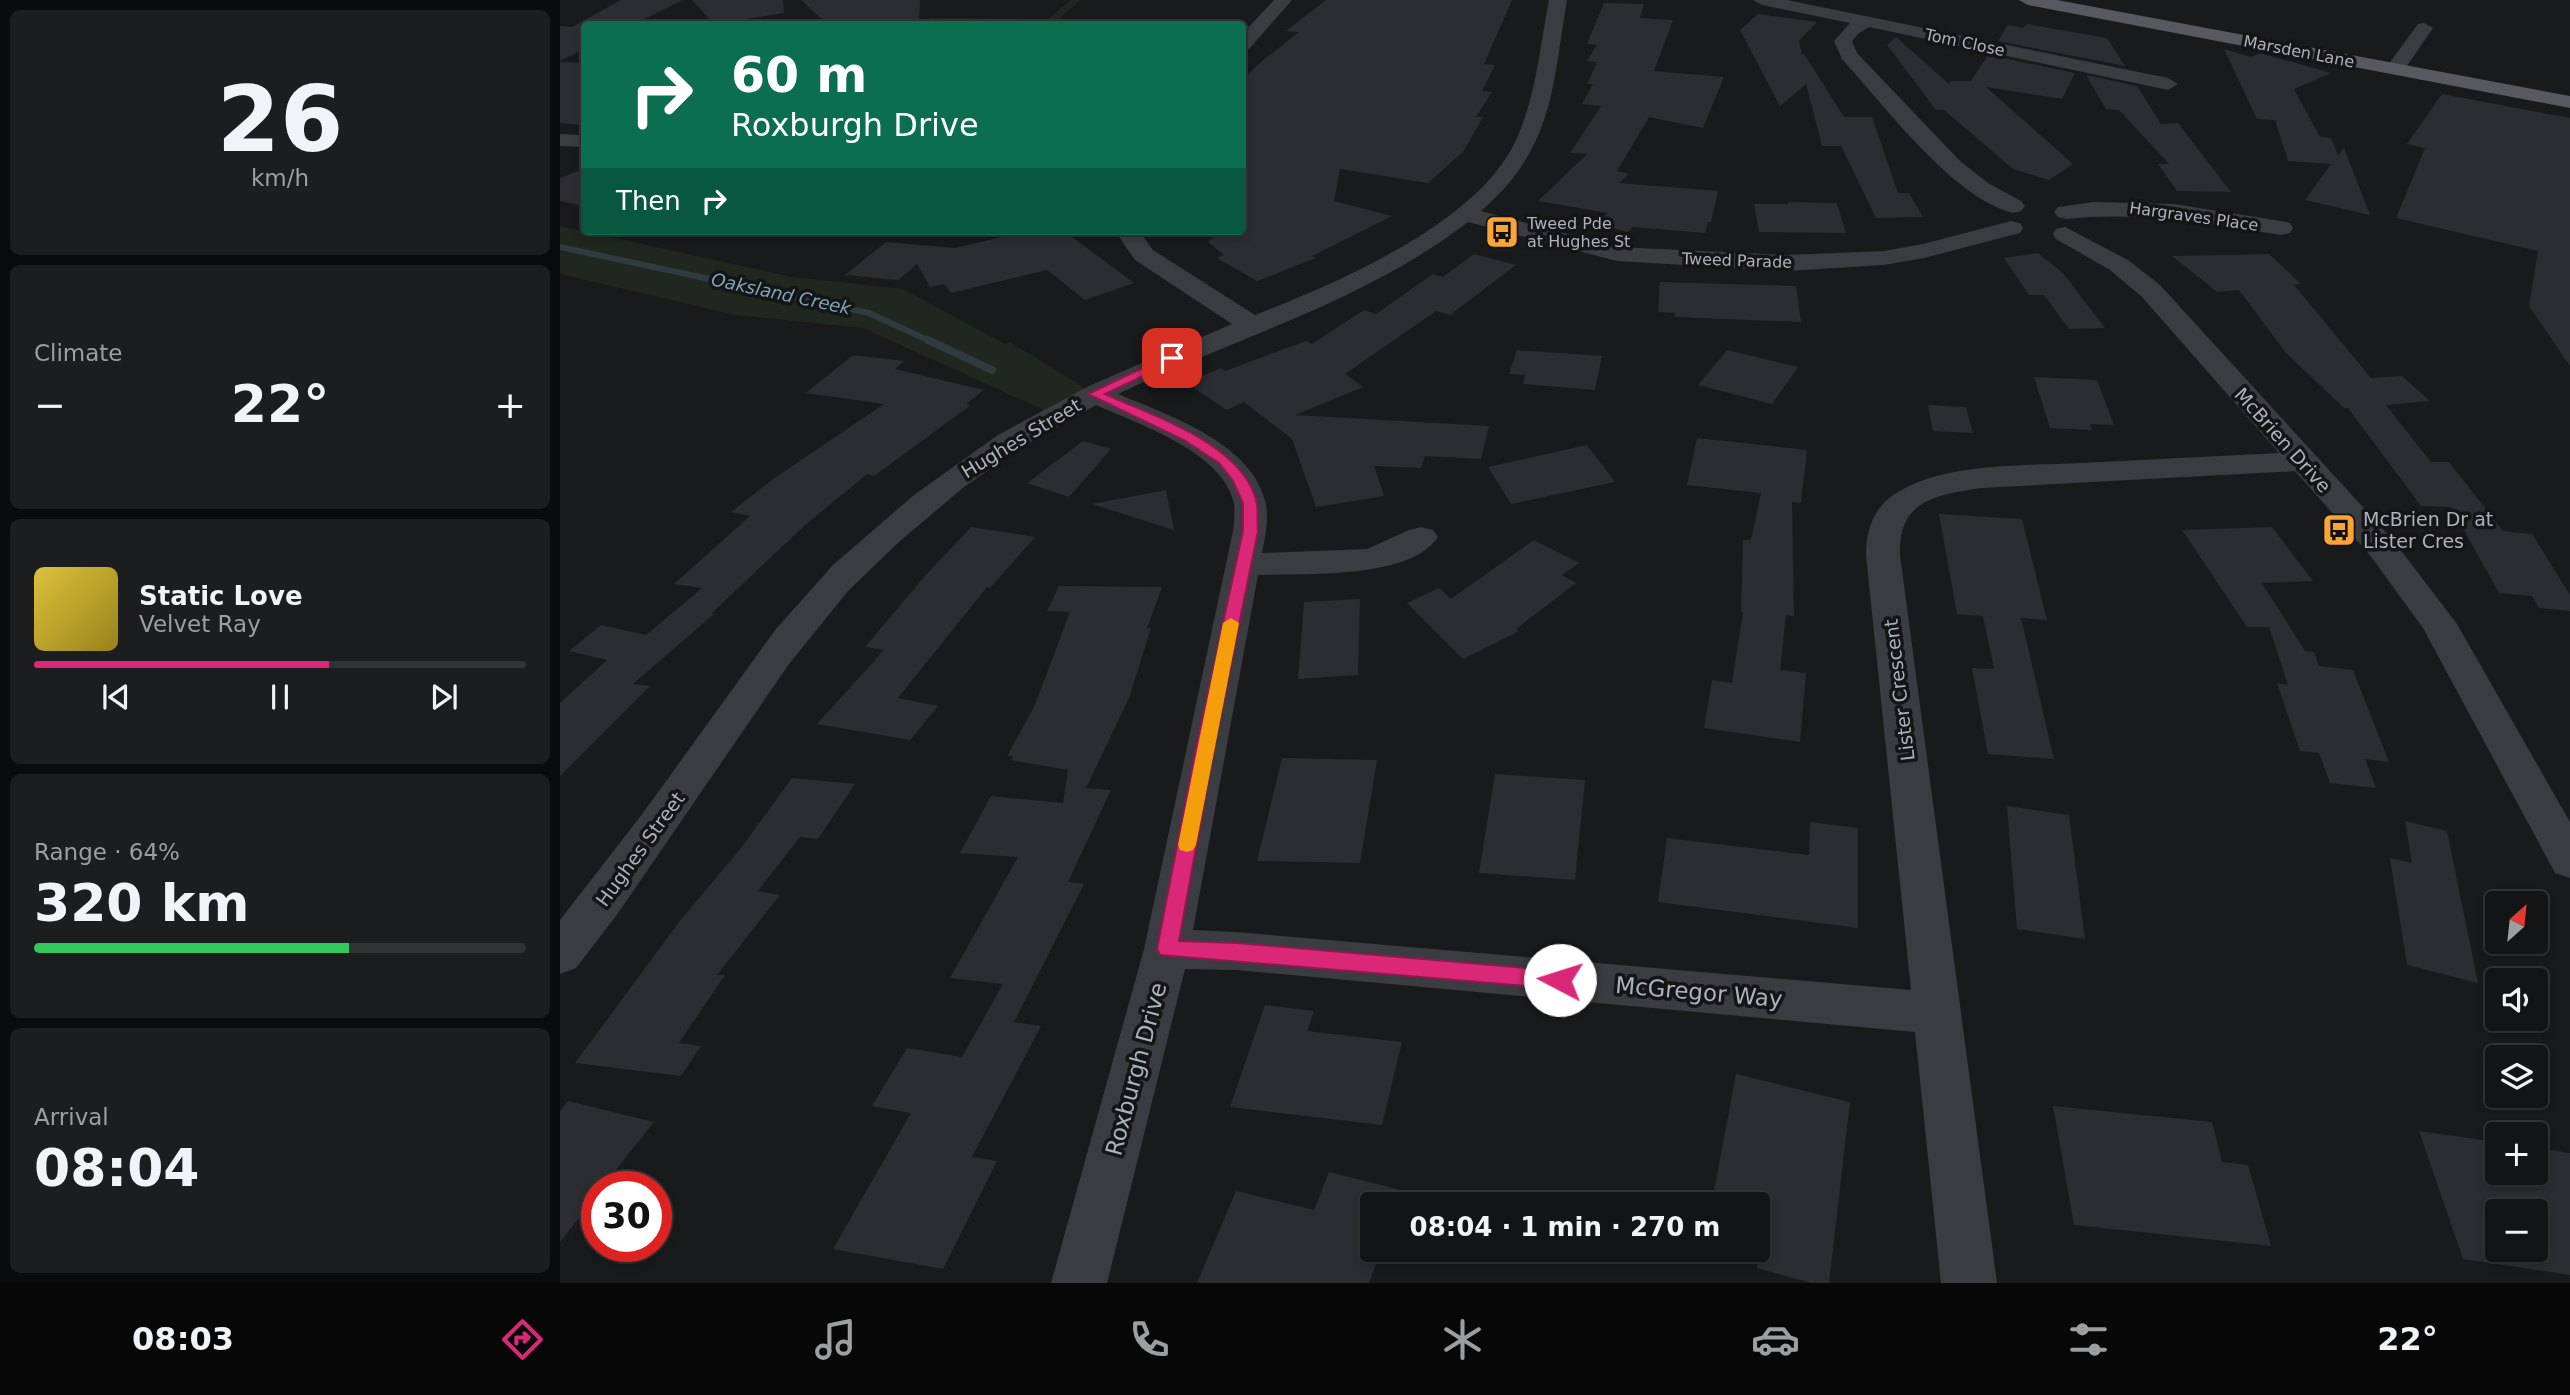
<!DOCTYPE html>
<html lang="en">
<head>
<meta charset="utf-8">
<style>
  :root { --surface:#131415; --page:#1c1d1e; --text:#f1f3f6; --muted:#9d9ea0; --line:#323334; --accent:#db2777 }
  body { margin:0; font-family:"DejaVu Sans",sans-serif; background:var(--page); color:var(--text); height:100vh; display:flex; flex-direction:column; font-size:26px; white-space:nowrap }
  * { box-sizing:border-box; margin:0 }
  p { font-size:23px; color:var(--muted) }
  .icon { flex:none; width:38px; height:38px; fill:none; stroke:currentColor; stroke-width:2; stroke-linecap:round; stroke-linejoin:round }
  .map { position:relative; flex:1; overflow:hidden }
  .panel { display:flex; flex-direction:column; gap:10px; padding:10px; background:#0a0b0c; width:560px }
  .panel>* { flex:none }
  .guide { position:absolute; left:21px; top:21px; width:665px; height:214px; border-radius:7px; box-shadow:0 4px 10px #0003,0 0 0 2px var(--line); background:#0b6e4f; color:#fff; overflow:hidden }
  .needle { width:46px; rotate:27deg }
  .tools { position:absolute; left:1925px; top:891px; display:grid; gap:14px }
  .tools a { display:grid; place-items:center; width:63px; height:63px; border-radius:7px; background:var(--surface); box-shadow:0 4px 10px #0003,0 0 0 2px var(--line); font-size:35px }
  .speed { position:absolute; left:21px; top:1171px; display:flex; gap:14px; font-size:35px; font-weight:700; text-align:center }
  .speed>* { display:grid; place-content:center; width:91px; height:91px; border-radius:50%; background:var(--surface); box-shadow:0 4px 10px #0003,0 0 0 2px var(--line); line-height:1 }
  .speed .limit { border:10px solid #d22; background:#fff; color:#111 }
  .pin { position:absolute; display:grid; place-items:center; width:60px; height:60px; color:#fff; margin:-30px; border-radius:14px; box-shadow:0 4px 10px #0006 }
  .me { position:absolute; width:77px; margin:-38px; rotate:275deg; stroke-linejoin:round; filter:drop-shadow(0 0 5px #0008) }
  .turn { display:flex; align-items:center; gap:24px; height:147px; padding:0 35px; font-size:32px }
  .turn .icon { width:91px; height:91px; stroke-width:2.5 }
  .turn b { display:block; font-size:49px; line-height:60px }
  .then { display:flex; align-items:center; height:66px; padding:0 35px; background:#0003; gap:14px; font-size:26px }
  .big { font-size:52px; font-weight:700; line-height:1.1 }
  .panel .widget { flex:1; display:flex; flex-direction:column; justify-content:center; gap:10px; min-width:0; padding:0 24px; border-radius:10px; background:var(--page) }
  .panel .dial { align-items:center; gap:0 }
  .dial b { font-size:91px; line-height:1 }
  .song { display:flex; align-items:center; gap:21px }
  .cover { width:84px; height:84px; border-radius:10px; background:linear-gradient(135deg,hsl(50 70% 55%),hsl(50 70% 35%)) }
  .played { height:7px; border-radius:4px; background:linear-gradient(90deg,var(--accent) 60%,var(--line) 60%) }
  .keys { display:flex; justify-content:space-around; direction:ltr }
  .heat { display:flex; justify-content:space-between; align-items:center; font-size:38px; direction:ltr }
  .charge { height:10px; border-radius:5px; background:linear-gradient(90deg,#34c759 64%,var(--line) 0) }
  .trip { position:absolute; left:800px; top:1192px; width:410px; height:70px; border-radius:7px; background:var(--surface); box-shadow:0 4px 10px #0003,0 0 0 2px var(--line); font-weight:700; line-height:70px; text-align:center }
  .tabs { display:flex; height:112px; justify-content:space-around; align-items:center; background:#080808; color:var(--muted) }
  .tabs .icon { width:49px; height:49px }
  .tabs .on { color:var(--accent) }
  .tabs b { font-size:32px; color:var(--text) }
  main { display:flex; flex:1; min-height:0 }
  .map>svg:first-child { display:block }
</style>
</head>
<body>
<main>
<section class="panel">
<div class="widget dial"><b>26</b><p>km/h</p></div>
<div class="widget"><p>Climate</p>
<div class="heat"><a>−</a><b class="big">22°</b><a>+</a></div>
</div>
<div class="widget">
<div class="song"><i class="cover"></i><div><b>Static Love</b><p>Velvet Ray</p></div></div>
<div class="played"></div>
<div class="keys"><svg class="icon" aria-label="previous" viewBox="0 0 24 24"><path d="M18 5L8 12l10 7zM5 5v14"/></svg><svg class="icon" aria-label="pause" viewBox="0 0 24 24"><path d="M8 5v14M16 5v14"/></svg><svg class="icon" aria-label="next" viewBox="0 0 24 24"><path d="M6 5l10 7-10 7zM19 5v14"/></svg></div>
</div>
<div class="widget"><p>Range · 64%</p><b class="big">320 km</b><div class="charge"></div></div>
<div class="widget"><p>Arrival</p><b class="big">08:04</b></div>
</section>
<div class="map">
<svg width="2010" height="1283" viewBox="0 0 2010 1283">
  <rect width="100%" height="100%" fill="#191a1c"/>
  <!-- green -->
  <path fill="#1f271f" d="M511,0H521L499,19L613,20L641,24H360L371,18L488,19Z
    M0,226L232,277L343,289L445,344L450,342L535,394L495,415L303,328L175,315L0,274Z"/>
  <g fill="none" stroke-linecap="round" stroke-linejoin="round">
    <!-- stream-far1 -->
    <path stroke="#2f3a41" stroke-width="6" d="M0,247L309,313L372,342"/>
    <!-- stream -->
    <path stroke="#2f3a41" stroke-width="8" d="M368,340L432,370"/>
  </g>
  <!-- building -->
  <path fill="#2c2d30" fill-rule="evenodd" d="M61,0H123L74,24H24V49L0,61V26L12,27Z
    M132,0H223L224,13L154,24Z
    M241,0H360L359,24H267Z
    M766,0H952L924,64L935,65L922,91L932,92L916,117H923L903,152L868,183L780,169L774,201L832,216L752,256L756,258L697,281L657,258L664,255L648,242L659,231H682V82L696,66L739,32L726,31Z
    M1044,3L1084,4L1080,18L1113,20L1094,71L1164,77L1143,128L1089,117L1057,171L1069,174L1059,183L1158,191L1151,222H1148L1145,233L1073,227L1068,232L1034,224L1048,213L978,201L1027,154L1010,153L1041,106L1022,104L1033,84H1027L1037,62L1027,61L1037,45L1027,44Z
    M1198,14L1257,22L1239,41L1242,55L1244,54L1284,117H1312L1338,193H1349L1363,217L1316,218L1281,146H1262L1246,84L1220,106L1180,30Z
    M1467,24L1547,38L1565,66L1438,41L1448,25L1463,28Z
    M1336,37L1389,84L1391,81H1411L1428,55L1515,73L1502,99L1426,87L1513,164L1489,180L1453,169L1384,110H1376L1327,45Z
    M1664,49L1691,57L1700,53L1771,73L1734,89L1760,137L1771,138L1778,155L1784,148L1810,215L1745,200L1771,164L1728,161L1715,120L1697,119Z
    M0,62L24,63V125L0,123Z
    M1526,75L1577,86L1601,124L1618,123L1671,192L1617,191L1598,164H1609L1559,110L1546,109Z
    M1882,94L2010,118V366L1969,306L1978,251L1836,218L1865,148L1847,144Z
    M24,169V206L0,201V178Z
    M1228,202L1277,203L1286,233L1199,232L1194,204H1228Z
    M441,231H504L574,283L525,300L487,270L391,293L384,284L370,287L357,264L338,280L285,275L326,242L395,248L442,237Z
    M1478,253L1503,273L1545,328L1509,329L1484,295H1469L1444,258Z
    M914,254L956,265L890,315L876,311L785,374L803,387L735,415L929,426L921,459L865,456L861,468L814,466L824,496L756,507L732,439L684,402L667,410L626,383L661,368L665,371L746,341L752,344L804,310L816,314L873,274L883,277Z
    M1709,254L1741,284L1734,285L1811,378L1842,376L1870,401L1826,405L1871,462H1889L1943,531L1972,534L2010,595V611L1979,608L1972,596L1939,593L1891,507L1861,506L1788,408H1784L1726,353L1679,290L1657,292L1612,256Z
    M1100,282L1236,286L1241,322L1115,317V313L1098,312Z
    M957,350L1042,356L1035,390L963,384L965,375L949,374Z
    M1167,350L1238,367L1212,404L1138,385Z
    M293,355L344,361L335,369L424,390L406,404L411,405L314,476L307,474L244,526L152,613L154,614L73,684L90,686L0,776V703L47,660L9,651L41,625L86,635L142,588L114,584L190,516L171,512L213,479L324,404L246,393Z
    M1474,377L1537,380L1554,425L1530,424L1532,430L1490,428Z
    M1368,405L1406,407L1413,433L1373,431Z
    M1137,438L1247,450L1241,503L1232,502L1234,616L1226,615L1220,670L1246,673L1240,742L1144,728L1152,680L1172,683L1183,612H1181L1183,540H1191L1201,493L1127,485Z
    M523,441L551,449L509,497L467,483Z
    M1027,445L1055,482L951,504L928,467Z
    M606,490L614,530L532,504Z
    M1379,514L1462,519L1487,620L1461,618L1494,759L1428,754L1412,668L1434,669L1423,616L1397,614Z
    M411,527L475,537L430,588L427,587L338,698L378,706L350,740L257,724L324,650L305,647L364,577Z
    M1712,527L1753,581L1702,583L1745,651L1754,652L1759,666L1793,670L1829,762L1805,759L1816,788L1770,783L1759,753L1740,751L1717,683L1728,685L1709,627H1687L1622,530Z
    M974,540L1019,563L1002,575L1016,583L956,629L959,631L903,659L847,603L879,588L891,599Z
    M499,586L602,587L587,628H591L569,698L526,788L551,790L508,882L524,884L454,1022L481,1026L412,1157L437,1161L383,1269L273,1249L351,1113L312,1106L347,1048L402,1057L443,984L390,978L458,857L400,853L431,796L503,803L508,770L451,760L453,756H447L474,707L510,612L487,611Z
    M800,599L798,675L738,679L744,602Z
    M722,758L817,760L800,863L697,861Z
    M935,774L1025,780L1015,880L919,873Z
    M232,778L295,784L258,839L240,837L198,891L220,895L157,975H165L119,1043L141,1046L121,1076L15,1063L119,922L181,848Z
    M1447,806L1509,815L1525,939L1457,929Z
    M1845,821L1887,831L1918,983L1847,965L1830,858L1852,863Z
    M1250,822L1298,828V928L1098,902L1107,838L1249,855Z
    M705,1005L754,1011L747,1031L842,1042L822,1125L670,1107Z
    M1176,1074L1290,1102L1269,1283H1251L1197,1268V1201L1154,1191Z
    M8,1101L94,1122L43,1186H37V1195L0,1242V1111Z
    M1493,1106L1652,1122L1662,1162L1688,1165L1711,1246L1514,1225Z
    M1859,1131L1937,1142V1172H1976V1148L2010,1153V1275L1903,1259ZM1937,1211H1976V1250H1937Z
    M769,1172L841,1190L836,1204H812V1250H821L809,1283H637L676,1191L754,1210Z"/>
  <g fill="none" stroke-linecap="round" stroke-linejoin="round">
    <!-- minor -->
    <path fill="#3a3c41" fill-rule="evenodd" d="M714,0H732L689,49L682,50V34Z
      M989,0H1007C992,88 994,148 921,211L1057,247L1226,255L1324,251L1363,244L1451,221L1460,223L1463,228L1460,233L1364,258L1324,265L1226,271L1057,261L908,222C803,303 676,337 558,394C608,415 695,444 706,505C709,521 705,538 702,553L807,549L849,530L861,527L873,530L878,537C849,580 745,573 698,575L633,930L676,932L1351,990L1306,555C1306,529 1314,506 1338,492C1386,462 1467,466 1521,463C1587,460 1653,456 1719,453L1582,297L1550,270L1496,239L1493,234L1496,229L1505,227L1568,260L1600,285L1833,540L1897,624L2010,822V878L1995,873L1863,628L1809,554L1735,471L1421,488C1376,495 1338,500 1340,555L1437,1283H1381L1355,1032L676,970L625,969L547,1283H491L584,949L673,531C674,522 675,512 674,504C664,452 578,424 536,405L460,448L404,487L340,541L288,591L229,664L56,916L16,968L0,974V920L83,813L216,629L273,565L354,495L438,435L529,386L672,324L575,260L555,231H579L593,250L695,315C775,284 919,223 956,140C976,97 980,46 989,0Z
      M1193,0H1227L1608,78L1618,84L1608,90L1309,27L1299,33L1292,41L1297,53L1400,161L1428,183L1461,201L1465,206L1461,211L1453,213C1393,198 1324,105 1282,59L1274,41L1290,23L1202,5Z
      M1864,23L1873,28L1842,73H1828L1825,69L1828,65L1858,24Z
      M0,134L24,135V147L0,146Z
      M1534,202L1614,204L1721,221L1730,223L1733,228L1730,233L1721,235C1649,223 1579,211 1506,219L1498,217L1494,212L1498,207Z"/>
    <!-- major -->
    <path fill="#565960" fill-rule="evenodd" d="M1459,0H1497L2010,96V108L1468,5Z"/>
  </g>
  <!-- route -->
  <path fill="#db2777" stroke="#8e194d" stroke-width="2" d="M612,354L617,355V360L545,394C593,416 686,445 697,504C698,512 697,522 698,531L655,743L619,941L677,943L1000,971L1007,974L1010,980L1007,986L1000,989L600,955L597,949L637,743L683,531V503L673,481L659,463L624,440L528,394Z"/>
  <!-- slow -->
  <path fill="#f59e0b" d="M671,618L679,623L636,845L633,850L627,852L620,850L618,845L663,623Z"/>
  <!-- icons -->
  <defs>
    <symbol id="bus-square" viewBox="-11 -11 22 22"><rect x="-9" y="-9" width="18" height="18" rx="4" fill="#f9a435" stroke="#141517"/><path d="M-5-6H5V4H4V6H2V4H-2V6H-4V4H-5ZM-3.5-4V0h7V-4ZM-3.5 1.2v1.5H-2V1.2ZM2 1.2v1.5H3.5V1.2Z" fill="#111"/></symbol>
  </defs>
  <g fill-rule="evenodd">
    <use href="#bus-square" x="923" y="213" width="38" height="38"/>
    <use href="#bus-square" x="1760" y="511" width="38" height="38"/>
  </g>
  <g text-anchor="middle" stroke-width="7" stroke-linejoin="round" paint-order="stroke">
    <!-- far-street labels -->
    <g font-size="16" fill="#acb2bc" stroke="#141517">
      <text transform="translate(1405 42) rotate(12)" y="6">Tom Close</text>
      <text transform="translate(1739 51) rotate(11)" y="6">Marsden Lane</text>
      <text transform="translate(1634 216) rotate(8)" y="6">Hargraves Place</text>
      <text transform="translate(1177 260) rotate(2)" y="6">Tweed Parade</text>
    </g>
    <!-- far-poi labels -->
    <g font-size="16" fill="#acb2bc" stroke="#141517" text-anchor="start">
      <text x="967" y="229">Tweed Pde<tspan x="967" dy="18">at Hughes St</tspan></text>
    </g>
    <!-- far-water labels -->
    <g font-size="18" font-style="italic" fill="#82a4b7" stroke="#141517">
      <text transform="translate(221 294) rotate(12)" y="6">Oaksland Creek</text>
    </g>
    <!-- street labels -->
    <g font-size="19" fill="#acb2bc" stroke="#141517">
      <text transform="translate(461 438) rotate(-31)" y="7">Hughes Street</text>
      <text transform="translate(1723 440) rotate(48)" y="7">McBrien Drive</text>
      <text transform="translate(1339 690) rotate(-97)" y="7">Lister Crescent</text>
      <text transform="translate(80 849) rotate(-54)" y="7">Hughes Street</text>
    </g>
    <!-- poi labels -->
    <g font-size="19" fill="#acb2bc" stroke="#141517" text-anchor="start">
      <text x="1803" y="526">McBrien Dr at<tspan x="1803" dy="22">Lister Cres</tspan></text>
    </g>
    <!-- near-street labels -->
    <g font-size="23" fill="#acb2bc" stroke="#141517">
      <text transform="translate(1139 992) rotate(5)" y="8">McGregor Way</text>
      <text transform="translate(576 1069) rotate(-75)" y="8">Roxburgh Drive</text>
    </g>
  </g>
</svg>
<div class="tools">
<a><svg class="needle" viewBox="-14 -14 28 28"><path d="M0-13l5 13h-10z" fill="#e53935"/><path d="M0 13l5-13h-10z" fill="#9d9ea0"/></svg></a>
<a><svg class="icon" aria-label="sound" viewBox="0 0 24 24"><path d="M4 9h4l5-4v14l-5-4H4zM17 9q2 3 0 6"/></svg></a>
<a><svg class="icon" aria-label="layers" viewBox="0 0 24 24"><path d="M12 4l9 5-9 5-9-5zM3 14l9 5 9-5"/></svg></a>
<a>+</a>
<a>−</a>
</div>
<div class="speed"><div class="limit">30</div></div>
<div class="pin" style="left:612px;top:358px;background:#d93025"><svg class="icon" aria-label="arrive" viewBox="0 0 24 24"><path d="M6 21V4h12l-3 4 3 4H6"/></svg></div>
<svg class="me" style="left:1000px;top:980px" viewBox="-20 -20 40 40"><circle r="19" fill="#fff"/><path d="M0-13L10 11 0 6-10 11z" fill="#db2777"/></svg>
<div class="trip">08:04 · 1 min · 270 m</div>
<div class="guide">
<div class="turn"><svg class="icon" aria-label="right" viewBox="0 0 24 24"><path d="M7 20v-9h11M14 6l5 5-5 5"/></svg><div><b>60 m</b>Roxburgh Drive</div></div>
<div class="then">Then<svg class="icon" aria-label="right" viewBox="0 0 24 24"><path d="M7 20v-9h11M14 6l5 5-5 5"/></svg></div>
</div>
</div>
</main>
<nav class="tabs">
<b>08:03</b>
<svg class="icon on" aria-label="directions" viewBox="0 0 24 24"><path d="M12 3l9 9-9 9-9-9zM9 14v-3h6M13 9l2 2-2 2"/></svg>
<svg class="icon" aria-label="music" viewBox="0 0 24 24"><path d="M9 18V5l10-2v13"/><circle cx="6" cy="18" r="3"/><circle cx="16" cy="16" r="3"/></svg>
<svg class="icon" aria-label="phone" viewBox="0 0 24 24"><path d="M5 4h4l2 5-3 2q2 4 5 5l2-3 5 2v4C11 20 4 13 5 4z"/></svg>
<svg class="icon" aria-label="climate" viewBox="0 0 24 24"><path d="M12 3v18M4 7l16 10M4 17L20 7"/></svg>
<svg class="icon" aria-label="car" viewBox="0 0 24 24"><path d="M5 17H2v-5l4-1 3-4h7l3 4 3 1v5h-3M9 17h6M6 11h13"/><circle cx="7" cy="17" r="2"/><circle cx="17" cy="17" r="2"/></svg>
<svg class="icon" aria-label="filters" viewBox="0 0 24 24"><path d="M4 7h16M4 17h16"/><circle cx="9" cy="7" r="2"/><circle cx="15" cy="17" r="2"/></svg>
<b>22°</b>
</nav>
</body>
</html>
